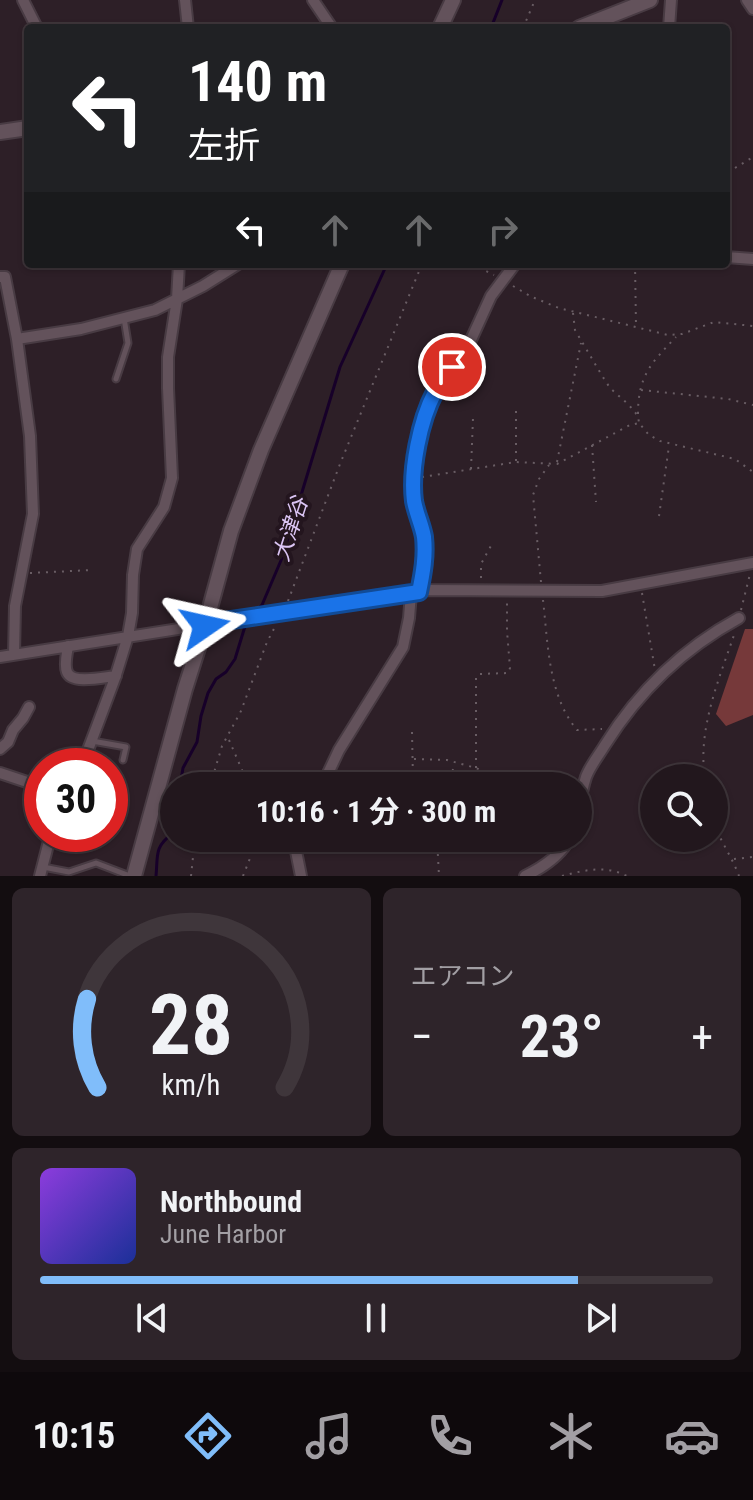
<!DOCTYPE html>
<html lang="ja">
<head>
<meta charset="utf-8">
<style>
  :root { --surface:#22171d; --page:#2e242a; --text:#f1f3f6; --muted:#a29fa4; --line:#3f363b; --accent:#80bdfa }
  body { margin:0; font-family:"Roboto Condensed","Noto Sans JP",sans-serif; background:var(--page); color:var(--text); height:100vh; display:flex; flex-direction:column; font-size:30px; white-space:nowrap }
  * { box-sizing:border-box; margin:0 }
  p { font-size:26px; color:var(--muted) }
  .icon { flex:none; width:44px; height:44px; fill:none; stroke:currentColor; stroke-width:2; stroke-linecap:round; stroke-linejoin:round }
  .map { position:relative; height:876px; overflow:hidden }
  .drawer { display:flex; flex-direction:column; gap:12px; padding:12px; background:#130d10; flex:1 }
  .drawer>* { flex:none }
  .banner { position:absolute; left:24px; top:24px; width:706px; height:244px; border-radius:8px; box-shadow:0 2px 6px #0004,0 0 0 2px var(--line); background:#202124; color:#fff; overflow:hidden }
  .fabs { position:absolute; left:640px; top:764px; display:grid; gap:16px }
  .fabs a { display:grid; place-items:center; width:88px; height:88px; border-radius:50%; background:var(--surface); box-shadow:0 2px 6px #0004,0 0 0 2px var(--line); font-size:40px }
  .speed { position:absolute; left:24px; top:748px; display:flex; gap:16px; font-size:40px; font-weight:700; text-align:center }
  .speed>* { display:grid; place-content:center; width:104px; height:104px; border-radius:50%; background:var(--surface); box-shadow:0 2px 6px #0004,0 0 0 2px var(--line); line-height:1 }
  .speed .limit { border:12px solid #d22; background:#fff; color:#111 }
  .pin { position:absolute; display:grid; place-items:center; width:68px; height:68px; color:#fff; margin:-34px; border:4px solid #fff; border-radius:50%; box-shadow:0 2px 8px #0007 }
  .me { position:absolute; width:88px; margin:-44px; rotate:79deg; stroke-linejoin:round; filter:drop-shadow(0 0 6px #0008) }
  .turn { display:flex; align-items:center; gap:28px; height:168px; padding:0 32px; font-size:36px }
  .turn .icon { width:104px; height:104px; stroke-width:2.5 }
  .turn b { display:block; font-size:56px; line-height:68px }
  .lanes { display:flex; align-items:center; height:76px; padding:0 32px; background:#0003; justify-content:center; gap:40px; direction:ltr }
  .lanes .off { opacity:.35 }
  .big { font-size:60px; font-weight:700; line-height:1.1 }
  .drawer .tile { flex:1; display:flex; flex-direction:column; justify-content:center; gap:12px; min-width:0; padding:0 28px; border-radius:12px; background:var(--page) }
  .drawer .dial { align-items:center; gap:0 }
  .dial svg { height:208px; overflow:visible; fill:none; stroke:var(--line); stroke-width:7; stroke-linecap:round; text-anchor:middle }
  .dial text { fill:var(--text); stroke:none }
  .song { display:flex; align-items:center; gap:24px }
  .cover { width:96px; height:96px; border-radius:12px; background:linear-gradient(135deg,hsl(270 70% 55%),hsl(230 70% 35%)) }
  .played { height:8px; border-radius:4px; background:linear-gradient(90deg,var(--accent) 80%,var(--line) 80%) }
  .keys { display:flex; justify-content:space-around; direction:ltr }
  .heat { display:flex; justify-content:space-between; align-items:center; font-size:44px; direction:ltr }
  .drawer .tiles { flex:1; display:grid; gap:12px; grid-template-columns:1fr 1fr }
  .tile:last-child { grid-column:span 2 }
  .trip { position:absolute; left:160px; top:772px; width:432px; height:80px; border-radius:40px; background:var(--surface); box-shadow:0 2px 6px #0004,0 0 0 2px var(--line); font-weight:700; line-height:80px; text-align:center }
  .tab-bar { display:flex; height:128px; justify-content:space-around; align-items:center; background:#0e090c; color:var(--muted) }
  .tab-bar .icon { width:56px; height:56px }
  .tab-bar .on { color:var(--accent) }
  .tab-bar b { font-size:36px; color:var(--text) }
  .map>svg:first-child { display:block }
</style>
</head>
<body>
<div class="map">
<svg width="753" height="876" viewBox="0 0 753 876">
  <rect width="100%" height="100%" fill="#2d1f27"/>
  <!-- forest -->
  <path fill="#76393a" d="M745,629H753V715L726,726L716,714Z"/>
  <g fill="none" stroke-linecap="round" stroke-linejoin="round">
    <!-- stream -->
    <path stroke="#170029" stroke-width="3" d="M491,28L502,0
      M252,614L262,605L282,558L340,367L387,264
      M180,786L183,768L197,742L201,716L208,693L216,679L226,672L235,659L246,623
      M156,876C158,856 154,847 172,834L174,815"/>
    <defs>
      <path id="lane" d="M116,379L128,343L124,318
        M92,741L126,747L123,760
        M43,867L69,872L96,863L130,876"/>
      <path id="street" d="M23,0L37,28
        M185,0L188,28
        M313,0L332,28
        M747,0L753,9
        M669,28L671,0
        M726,257L753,259
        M0,277H5L17,339L30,436L33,514L15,606L14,655
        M17,339L81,329L155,310L203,286L238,264
        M419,592L425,561L423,535L414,504L412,479L416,456L426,416L435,392L470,342L491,296L515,264
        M68,646C67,653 64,665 67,672C72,685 104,677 116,676
        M0,657L426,590L602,591L753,563
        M0,749L8,742L13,730L23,718L29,707
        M82,766L115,678L128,636L132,613L133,575L137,549L164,507L172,478L168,388V357L177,299L179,264
        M0,773L42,787
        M322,786L339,750L403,647L409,618L411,593
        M578,814C580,802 582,789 586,777C590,766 599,755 605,745C638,692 684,648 739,618
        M300,838L296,851L301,876
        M40,876L48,845L53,834
        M525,876C544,867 560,856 570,838"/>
      <path id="secondary" d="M440,28L453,0
        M579,28L650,0
        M0,132L28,128
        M134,876L185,689L205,626L231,531L261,450L342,264"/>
    </defs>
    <!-- lane casing -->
    <use href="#lane" stroke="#483b43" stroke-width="9"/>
    <!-- street casing -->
    <use href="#street" stroke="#483b43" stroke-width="14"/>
    <!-- secondary casing -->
    <use href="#secondary" stroke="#483b43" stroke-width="18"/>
    <!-- path -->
    <path stroke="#695d64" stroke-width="2" stroke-dasharray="2 6" stroke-linecap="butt" d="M523,28L535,0
      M735,168L753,157
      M472,264L494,275
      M635,264L636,326
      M513,286L532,297L559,308L668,335L682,334L714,322L753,326
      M573,313L575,330L601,374L610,388L629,405L638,416L639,423
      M641,390L728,399L753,405
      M638,414C638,376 651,363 676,337
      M592,445L596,502
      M516,461V410
      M557,462L581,343
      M471,469L473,418
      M422,477L516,462L557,464L630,425L639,423L649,435L660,441L735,459L753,472
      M659,516L669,446
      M30,573L93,570
      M481,578V564L493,542
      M541,582L533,495L539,479L549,465
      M642,593L655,670
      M543,600C548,643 548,695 577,730L602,729
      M288,601L340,464L422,264
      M741,610L750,574
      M412,732L413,780
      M229,740L249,786
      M414,759L447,760L476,768L502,780L576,779
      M476,768V678L479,674L508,673L510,668L507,631V599
      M705,778C697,729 720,677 735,632
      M210,786L222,746L241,711L267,642L276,625
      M447,786L455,764
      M714,824C721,842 732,857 739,876
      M437,838L439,876
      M734,859L753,857
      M191,876L195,838
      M243,876L258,838
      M562,876C584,870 606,865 627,876"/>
    <!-- lane -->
    <use href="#lane" stroke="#63525b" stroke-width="5"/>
    <!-- street -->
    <use href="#street" stroke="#63525b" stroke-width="10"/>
    <!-- secondary -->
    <use href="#secondary" stroke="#63525b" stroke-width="14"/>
  </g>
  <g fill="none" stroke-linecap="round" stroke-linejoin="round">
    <defs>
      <path id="route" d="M205,626L211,623L419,592C423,573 426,556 424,537C422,525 416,513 414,501C410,470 420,420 435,392C439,383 447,375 452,367"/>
    </defs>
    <!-- route casing -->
    <use href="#route" stroke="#114b97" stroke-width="20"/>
    <!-- route -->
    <use href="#route" stroke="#1a73e8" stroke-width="14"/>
  </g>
  <g text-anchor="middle" stroke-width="8" stroke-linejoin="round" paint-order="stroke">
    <!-- water labels -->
    <g font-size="22" font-style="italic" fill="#dbc5f4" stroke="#23151e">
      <text transform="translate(290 529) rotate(-72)" y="8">大津谷</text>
    </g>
  </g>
</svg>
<div class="fabs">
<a><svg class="icon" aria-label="search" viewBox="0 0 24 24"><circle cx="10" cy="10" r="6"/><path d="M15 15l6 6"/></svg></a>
</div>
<div class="speed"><div class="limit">30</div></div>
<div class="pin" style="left:452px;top:367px;background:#d93025"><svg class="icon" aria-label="arrive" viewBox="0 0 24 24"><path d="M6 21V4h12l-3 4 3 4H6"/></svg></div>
<svg class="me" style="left:205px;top:626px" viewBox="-20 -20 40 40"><path d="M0-17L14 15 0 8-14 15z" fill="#1a73e8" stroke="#fff" stroke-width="4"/></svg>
<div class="trip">10:16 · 1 分 · 300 m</div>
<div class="banner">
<div class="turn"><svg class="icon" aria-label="left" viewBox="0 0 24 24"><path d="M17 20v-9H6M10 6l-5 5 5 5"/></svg><div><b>140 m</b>左折</div></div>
<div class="lanes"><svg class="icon" aria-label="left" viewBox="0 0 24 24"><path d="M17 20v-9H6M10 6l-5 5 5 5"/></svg><svg class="icon off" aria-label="ahead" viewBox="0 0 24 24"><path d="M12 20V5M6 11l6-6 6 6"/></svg><svg class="icon off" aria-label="ahead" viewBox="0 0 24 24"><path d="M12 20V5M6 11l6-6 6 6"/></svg><svg class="icon off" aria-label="right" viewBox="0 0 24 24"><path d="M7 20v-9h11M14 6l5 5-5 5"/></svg></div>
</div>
</div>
<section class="drawer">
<div class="tiles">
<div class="tile dial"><svg viewBox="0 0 100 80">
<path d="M14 69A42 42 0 1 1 86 69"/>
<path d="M14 69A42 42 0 0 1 10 35" stroke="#80bdfa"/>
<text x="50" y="56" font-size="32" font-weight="700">28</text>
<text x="50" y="72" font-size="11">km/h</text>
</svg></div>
<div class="tile"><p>エアコン</p>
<div class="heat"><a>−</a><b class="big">23°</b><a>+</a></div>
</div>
<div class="tile">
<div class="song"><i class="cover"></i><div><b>Northbound</b><p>June Harbor</p></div></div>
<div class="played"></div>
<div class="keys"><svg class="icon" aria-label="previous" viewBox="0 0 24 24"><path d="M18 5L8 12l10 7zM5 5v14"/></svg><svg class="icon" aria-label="pause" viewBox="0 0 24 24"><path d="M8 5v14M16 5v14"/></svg><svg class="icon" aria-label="next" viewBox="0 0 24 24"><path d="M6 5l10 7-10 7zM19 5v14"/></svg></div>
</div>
</div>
</section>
<nav class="tab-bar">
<b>10:15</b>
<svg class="icon on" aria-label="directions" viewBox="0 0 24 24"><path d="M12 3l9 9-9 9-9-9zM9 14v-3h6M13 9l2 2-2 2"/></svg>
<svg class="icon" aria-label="music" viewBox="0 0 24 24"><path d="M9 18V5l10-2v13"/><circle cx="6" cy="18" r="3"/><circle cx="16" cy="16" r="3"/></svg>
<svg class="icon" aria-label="phone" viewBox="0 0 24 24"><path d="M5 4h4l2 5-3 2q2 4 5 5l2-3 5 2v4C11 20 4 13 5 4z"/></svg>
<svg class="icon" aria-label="climate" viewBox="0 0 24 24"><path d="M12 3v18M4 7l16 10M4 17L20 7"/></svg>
<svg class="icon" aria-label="car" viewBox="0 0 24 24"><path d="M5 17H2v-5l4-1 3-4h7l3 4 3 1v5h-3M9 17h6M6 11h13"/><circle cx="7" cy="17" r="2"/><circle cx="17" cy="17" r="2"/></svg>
</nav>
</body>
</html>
